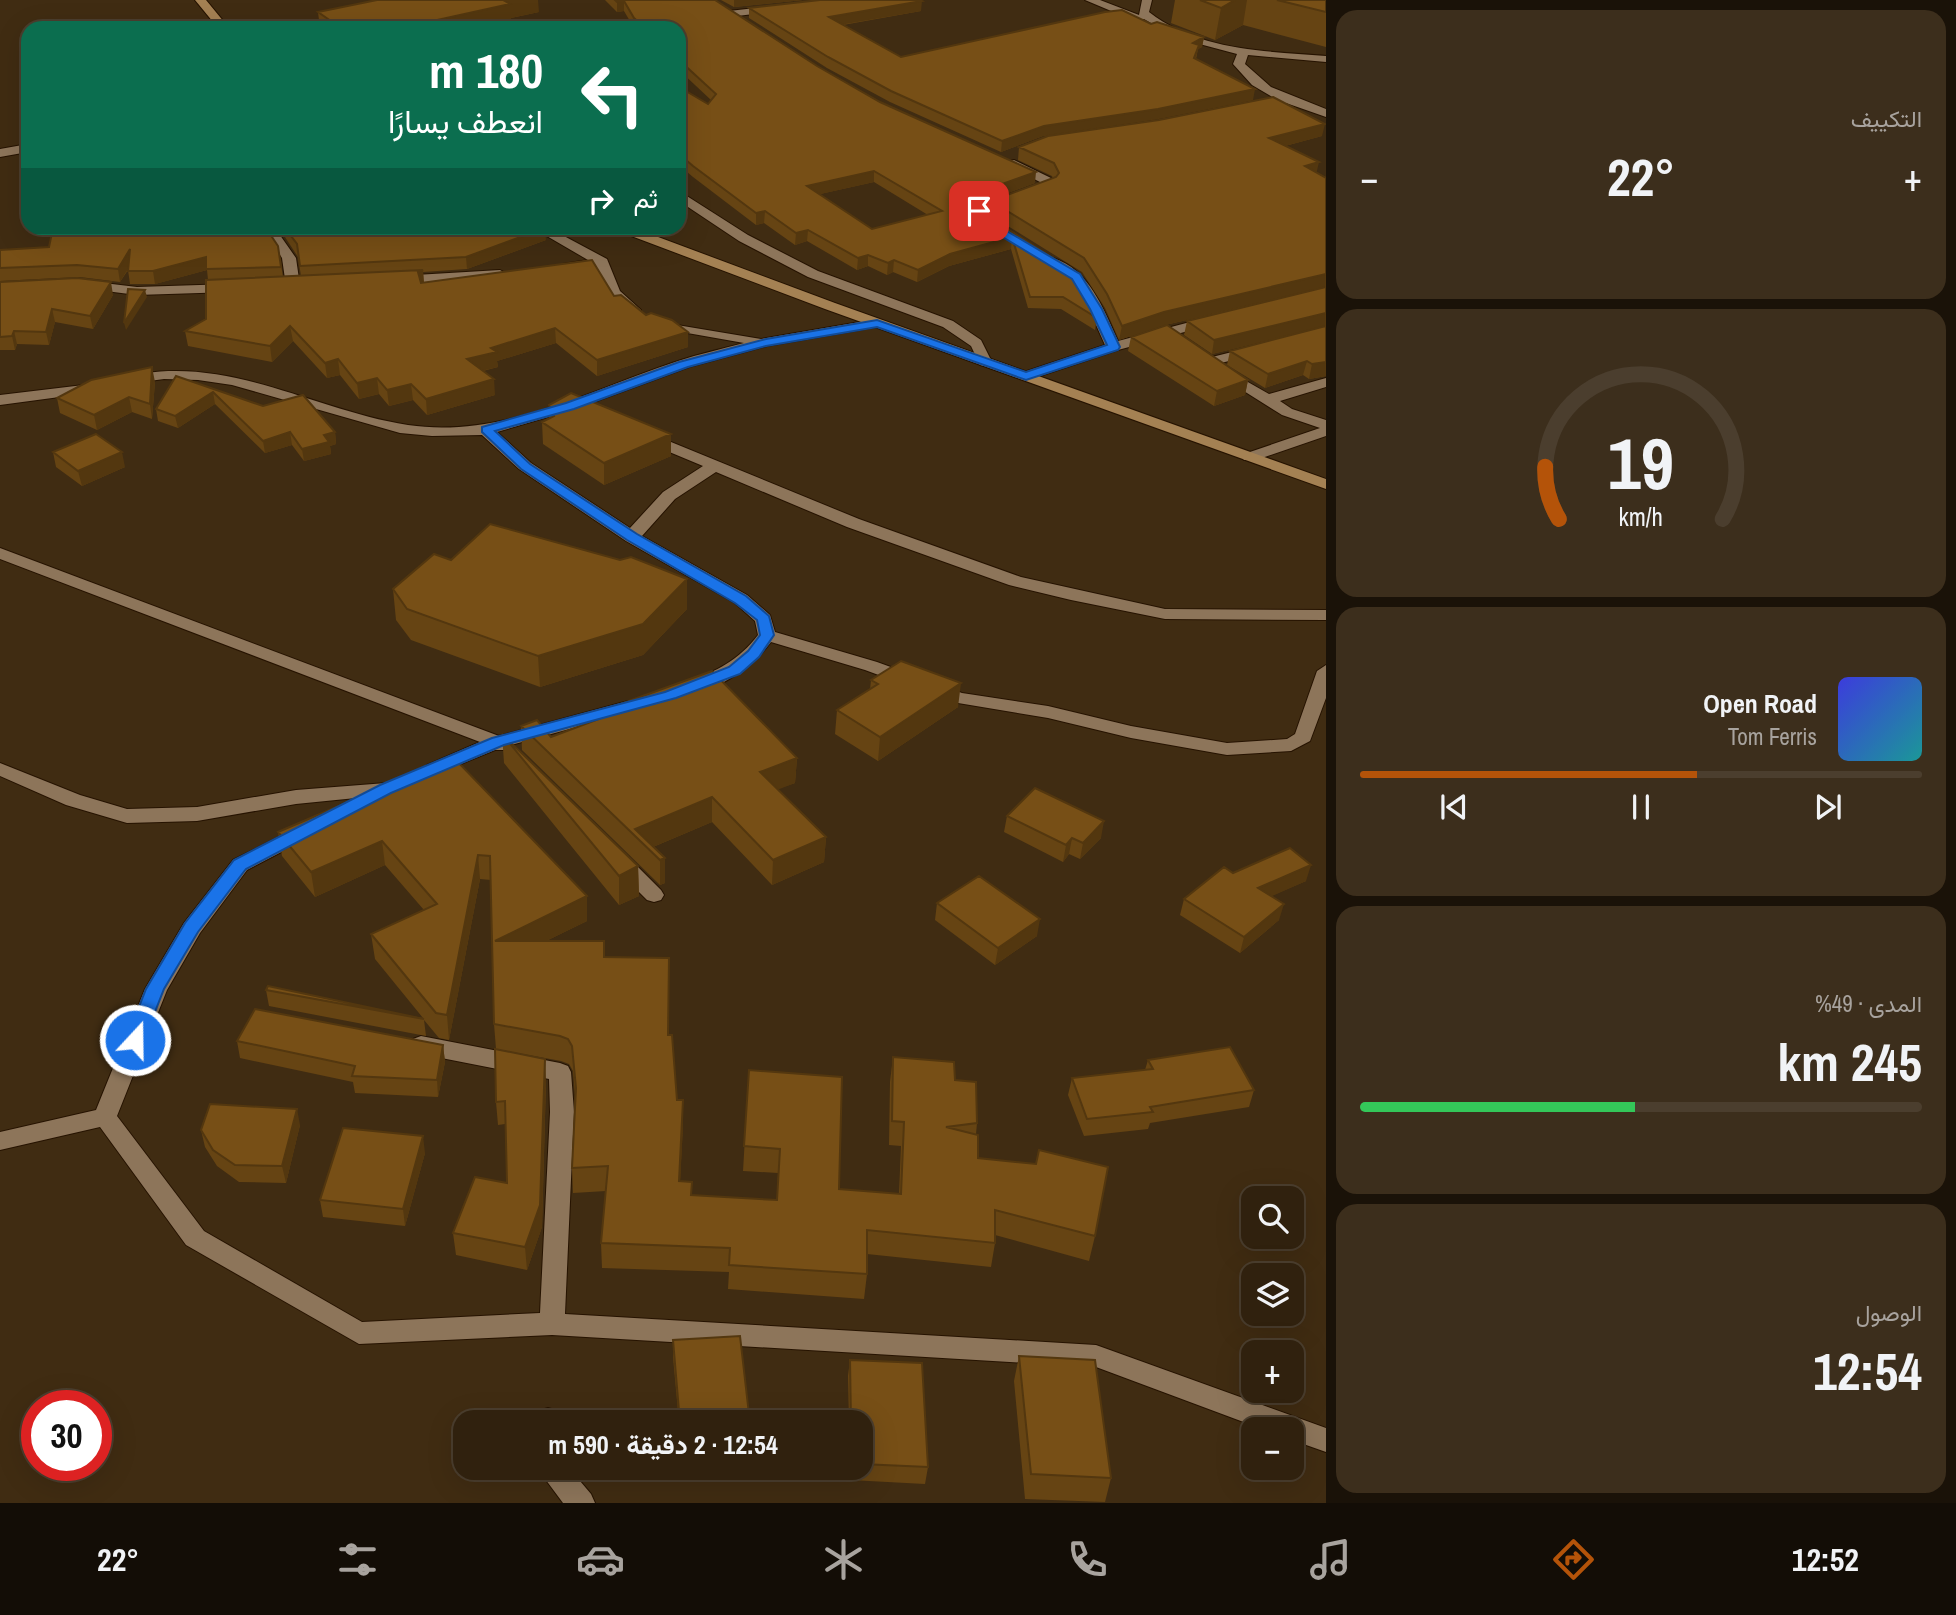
<!DOCTYPE html>
<html lang="ar">
<head>
<meta charset="utf-8">
<style>
  :root { --surface:#30210e; --page:#3c2e1c; --text:#f1f3f6; --muted:#a8a39e; --line:#4b3e2e; --accent:#b45309 }
  body { margin:0; font-family:"Archivo Narrow",Vazirmatn,sans-serif; background:var(--page); color:var(--text); direction:rtl; height:100vh; display:flex; flex-direction:column; font-size:26px; white-space:nowrap }
  * { box-sizing:border-box; margin:0 }
  p { font-size:23px; color:var(--muted) }
  .icon { flex:none; width:38px; height:38px; fill:none; stroke:currentColor; stroke-width:2; stroke-linecap:round; stroke-linejoin:round }
  .map { position:relative; flex:1; overflow:hidden; direction:ltr }
  .panel { display:flex; flex-direction:column; gap:10px; padding:10px; background:#1a1208; width:630px }
  .panel>* { flex:none }
  .top-card { position:absolute; left:21px; top:21px; width:665px; height:214px; border-radius:21px; box-shadow:0 7px 28px #0002,0 0 0 2px var(--line); direction:rtl; background:#0b6e4f; color:#fff; overflow:hidden }
  .buttons { position:absolute; left:1241px; top:1186px; display:grid; gap:14px }
  .buttons a { display:grid; place-items:center; width:63px; height:63px; border-radius:14px; background:var(--surface); box-shadow:0 7px 28px #0002,0 0 0 2px var(--line); font-size:35px }
  .speed { position:absolute; left:21px; top:1390px; display:flex; gap:14px; font-size:35px; font-weight:700; text-align:center }
  .speed>* { display:grid; place-content:center; width:91px; height:91px; border-radius:50%; background:var(--surface); box-shadow:0 7px 28px #0002,0 0 0 2px var(--line); line-height:1 }
  .speed .limit { border:10px solid #d22; background:#fff; color:#111 }
  .pin { position:absolute; display:grid; place-items:center; width:60px; height:60px; color:#fff; margin:-30px; border-radius:14px; box-shadow:0 4px 10px #0006 }
  .me { position:absolute; width:77px; margin:-38px; rotate:21deg; stroke-linejoin:round; filter:drop-shadow(0 0 5px #0008) }
  .turn { display:flex; align-items:center; gap:24px; height:147px; padding:0 28px; font-size:32px }
  .turn .icon { width:91px; height:91px; stroke-width:2.5 }
  .turn b { display:block; font-size:49px; line-height:60px }
  .then { display:flex; align-items:center; height:66px; padding:0 28px; background:#0003; gap:14px; font-size:26px }
  .big { font-size:52px; font-weight:700; line-height:1.1 }
  .panel .tile { flex:1; display:flex; flex-direction:column; justify-content:center; gap:10px; min-width:0; padding:0 24px; border-radius:21px; background:var(--page) }
  .panel .dial { align-items:center; gap:0 }
  .dial svg { height:182px; overflow:visible; fill:none; stroke:var(--line); stroke-width:7; stroke-linecap:round; text-anchor:middle }
  .dial text { fill:var(--text); stroke:none }
  .song { display:flex; align-items:center; gap:21px }
  .cover { width:84px; height:84px; border-radius:10px; background:linear-gradient(135deg,hsl(240 70% 55%),hsl(180 70% 35%)) }
  .played { height:7px; border-radius:4px; background:linear-gradient(90deg,var(--accent) 60%,var(--line) 60%) }
  .keys { display:flex; justify-content:space-around; direction:ltr }
  .heat { display:flex; justify-content:space-between; align-items:center; font-size:38px; direction:ltr }
  .charge { height:10px; border-radius:5px; background:linear-gradient(90deg,#34c759 49%,var(--line) 0) }
  .trip { position:absolute; left:453px; top:1410px; width:420px; height:70px; border-radius:21px; background:var(--surface); box-shadow:0 7px 28px #0002,0 0 0 2px var(--line); font-weight:700; line-height:70px; text-align:center; direction:rtl }
  .menu { display:flex; height:112px; justify-content:space-around; align-items:center; background:#130d06; color:var(--muted) }
  .menu .icon { width:49px; height:49px }
  .menu .selected { color:var(--accent) }
  .menu b { font-size:32px; color:var(--text) }
  main { display:flex; flex:1; min-height:0 }
  .map>svg:first-child { display:block }
</style>
</head>
<body>
<main>
<section class="panel">
<div class="tile"><p>التكييف</p>
<div class="heat"><a>−</a><b class="big">22°</b><a>+</a></div>
</div>
<div class="tile dial"><svg viewBox="0 0 100 80">
<path d="M14 69A42 42 0 1 1 86 69"/>
<path d="M14 69A42 42 0 0 1 8 46" stroke="#b45309"/>
<text x="50" y="56" font-size="32" font-weight="700">19</text>
<text x="50" y="72" font-size="11">km/h</text>
</svg></div>
<div class="tile">
<div class="song"><i class="cover"></i><div><b>Open Road</b><p>Tom Ferris</p></div></div>
<div class="played"></div>
<div class="keys"><svg class="icon" aria-label="previous" viewBox="0 0 24 24"><path d="M18 5L8 12l10 7zM5 5v14"/></svg><svg class="icon" aria-label="pause" viewBox="0 0 24 24"><path d="M8 5v14M16 5v14"/></svg><svg class="icon" aria-label="next" viewBox="0 0 24 24"><path d="M6 5l10 7-10 7zM19 5v14"/></svg></div>
</div>
<div class="tile"><p>المدى · 49%</p><b class="big">245 km</b><div class="charge"></div></div>
<div class="tile"><p>الوصول</p><b class="big">12:54</b></div>
</section>
<div class="map">
<svg width="1326" height="1503" viewBox="0 0 1326 1503">
  <rect width="100%" height="100%" fill="#402c12"/>
  <g fill="none" stroke-linecap="round" stroke-linejoin="round">
    <defs>
      <path id="minor" d="M1085,0H1100L1139,15L1142,0H1152L1149,12C1199,51 1265,51 1326,56V62L1248,55L1245,64L1271,87L1326,109V117L1286,103L1253,107V103L1274,98L1252,85L1233,64L1237,54L1177,38L1144,19L1135,21Z
        M773,6L777,7V11L729,17L724,14L729,11Z
        M28,144V152L0,157V149Z
        M1014,160L1051,178L1055,185L984,214L1000,227L998,230H988L970,215L974,208L1042,183L1010,167V161Z
        M679,191L748,235L818,271L953,321L981,340L992,362L985,366L980,365L971,346L943,327L808,277L739,241L679,201Z
        M263,228H275L296,258L300,286L298,289H288L286,286L282,258Z
        M533,228H549L607,259L620,291L641,310V316C617,320 602,285 596,267L563,270V264L588,260Z
        M1053,258C1089,269 1104,310 1118,341L1209,317L1216,321L1214,324L1118,350L1031,379H1021L1019,376L1021,373L1105,345L1089,309L1071,280L1046,262Z
        M500,270L507,274L505,277L398,284L391,280L398,276Z
        M87,281L137,287L231,284L238,288L231,292L137,295L82,288V282Z
        M877,319L884,323L882,326L767,346L689,367L575,409L497,432L531,463L630,528L663,492L703,466L643,441L641,438L643,435L649,433L859,519L1021,577L1165,609L1326,610V620L1165,619L1071,600L1009,585L847,527L716,472L675,499L642,536L747,595L770,615L775,632L877,662L962,693L1048,706L1131,726L1227,743L1287,739L1295,734L1317,671L1326,665V698L1310,741L1291,751L1227,755L1131,738L1048,718L952,702L865,670L771,642C756,662 715,697 687,690L685,686L687,682C717,671 739,660 758,635L755,621L735,603L626,541L519,469L482,435L432,436L400,433L232,385L198,380L164,379L128,384L121,380C127,374 136,374 145,373C238,360 318,411 408,425C502,439 590,390 678,361C699,354 722,349 744,343L659,328V322L761,339Z
        M1252,347L1259,351L1257,354L1209,366L1202,362L1204,359Z
        M1225,369L1269,394L1326,378V387L1280,401L1292,409L1326,420V436L1256,460H1244L1242,457L1244,454L1320,428L1282,415L1220,376L1218,373Z
        M92,384L97,386L100,389L97,392L0,405V395Z
        M0,548L499,736L628,701L637,707L635,711L511,745L509,750H495L434,775L427,773L424,769L427,765L480,742L0,559Z
        M0,763L80,795L127,809L197,807L296,790L386,783L393,784L396,789L393,794L386,795L296,804L197,821L127,823L66,805L0,776Z
        M303,825L310,827L313,832L310,837L247,870L200,933L167,990L117,1116L204,1231L362,1322L540,1313L550,1112L549,1079L421,1054L413,1051L410,1045L413,1039L421,1036L560,1063L568,1066L571,1072L574,1112L565,1314L1096,1345L1326,1428V1452L1292,1440V1430H1265L1096,1367L552,1335L359,1344L186,1245L100,1127L0,1150V1132L96,1110L145,989L184,923L233,860Z
        M621,855L628,857L661,890L664,895L661,900L654,902L647,900L614,867L611,862L614,857Z
        M548,1408L558,1411L562,1423H534L538,1411Z
        M537,1468H569L591,1494L595,1503H563Z"/>
      <path id="secondary" d="M195,0H206L229,28H218Z
        M617,228H634L835,303L1326,479V489L825,309L618,231Z"/>
    </defs>
    <!-- minor casing -->
    <use href="#minor" stroke="#261300" stroke-width="2"/>
    <!-- secondary casing -->
    <use href="#secondary" stroke="#261300" stroke-width="2"/>
    <!-- minor -->
    <use href="#minor" fill="#8d755a" fill-rule="evenodd"/>
    <!-- secondary -->
    <use href="#secondary" fill="#a48153" fill-rule="evenodd"/>
  </g>
  <!-- wall -->
  <path fill="#664413" fill-rule="evenodd" d="M605,0H715L817,66L880,102L1035,183L973,206L972,207L1071,270L1097,318L1095,330L1061,309L1028,308L1011,249L949,266L917,282L893,272L887,275L868,266L857,270L807,241L795,245L764,223L756,225L693,177L679,165V87L708,104L711,100L679,70V28H634L624,11L617,12ZM874,182L928,215L872,229L820,194Z
    M721,0H803L734,7Z
    M1175,0H1326V47L1243,25L1215,40L1171,23Z
    M749,8L921,11L843,25L901,57L1151,24L1204,37L1202,47L1198,49L1196,59L1253,100L1157,119L1043,136L1001,152L890,102L827,68L749,18Z
    M318,12H539L511,18V26L501,28H320Z
    M1322,136L1285,146L1316,173L1326,178V376L1309,379L1303,375L1265,388L1227,365L1230,351L1281,337L1212,354L1184,335L1187,321L1260,303L1161,326L1119,340L1105,308L1082,272L990,215L991,201L1053,178L1052,176L1018,160L1019,147Z
    M283,228H318L319,231L546,240L467,269L423,272L424,283L614,296L646,315L688,347L597,376L556,343L497,361L498,367L483,371L495,395L427,415L413,400L389,406L379,394L359,399L340,375L327,378L293,341L272,362L188,346L185,331L206,319L208,280L207,270L155,284H130L128,270L120,282L80,277L0,281V250L278,246L283,277L301,276L298,257L283,234Z
    M0,282L113,295L93,329L55,322L49,345L17,344L15,350H0Z
    M1131,337L1248,380L1245,395L1214,406L1128,351Z
    M176,376L335,432L336,444L330,446L331,454L304,461L292,445L265,453L215,404L178,428L158,421L156,409Z
    M155,382L152,419L132,412L97,430L60,413L57,398Z
    M549,405L671,434V456L604,485L543,444L542,422L549,419Z
    M53,452L125,467L82,486L56,467Z
    M451,560L687,609L643,655L540,687L411,640L396,620L393,589Z
    M871,680L958,707L878,761L835,734L837,710L870,690Z
    M604,710L797,758L795,783L777,789L826,837L824,862L772,885L712,822L653,847L665,858V883L660,885L522,750L521,726L551,737L605,717Z
    M502,734L638,866L639,896L619,905L504,763Z
    M453,757L587,921L546,941H604L605,957L669,1035L677,1100L683,1125L680,1181L692,1195L777,1200L778,1173L743,1171L749,1070L839,1189L899,1194L901,1146L889,1145L890,1082L893,1057L955,1080L977,1123L976,1134L978,1158L1095,1236L1089,1261L995,1235V1243L991,1267L867,1254V1274L864,1299L728,1289L729,1272L602,1268L601,1243L606,1191L573,1193L572,1168L575,1095L573,1071L569,1064L561,1061L496,1049L494,1024L491,880L480,879L449,1040L439,1038L424,1020L426,1036L269,1006L266,990L423,1018L375,959L371,934L424,910L385,865L315,897L282,856L278,832Z
    M1007,816L1101,838L1080,859L1069,854L1063,862L1004,832Z
    M1233,873L1306,881L1271,896L1279,920L1240,953L1180,915L1184,899Z
    M937,903L1037,936L995,965L935,920Z
    M237,1041L443,1045L445,1062L438,1097L355,1093L353,1082L240,1058Z
    M1148,1060L1254,1090L1249,1107L1150,1123L1148,1129L1084,1136L1068,1095L1072,1078L1145,1070Z
    M546,1081L542,1227L527,1270L456,1255L453,1233L507,1183L505,1124L498,1125L496,1102Z
    M300,1125L286,1183L239,1182L217,1166L205,1147L201,1130Z
    M425,1153L405,1226L323,1217L320,1200Z
    M673,1340L750,1423H679L673,1357Z
    M1019,1356L1111,1478L1105,1502L1025,1499L1014,1381Z
    M850,1360L928,1467L925,1484L850,1480V1468H861V1423H849L848,1376Z"/>
  <!-- shaded-wall -->
  <path fill="#53370f" d="M501,0H538L539,12L511,18V26L501,28H401Z
    M734,0H803L734,7Z
    M1235,0H1247L1243,25L1215,40L1221,8Z
    M624,1V11L617,12V2Z
    M922,1L921,11L828,27L829,17Z
    M1204,37L1202,47L1198,49L1192,68L1193,43Z
    M1255,89L1253,100L1157,119L1043,136L1001,152L1002,141L1044,126Z
    M1325,124L1322,136L1266,151L1269,138Z
    M1319,162L1316,175L1305,166Z
    M874,171V182L807,197V186Z
    M1036,172L1035,183L973,206L967,216L969,204L974,194Z
    M765,211L764,223L756,225V213Z
    M545,228L546,240L467,269L466,257Z
    M808,230L807,241L795,245L796,233Z
    M1012,237L1011,249L949,266L917,282L918,270L950,254Z
    M130,249L132,262L120,282L118,269Z
    M868,255V266L857,270L858,258Z
    M206,257L207,270L155,284L153,271Z
    M894,260L893,272L887,275L888,263Z
    M423,270L424,285L419,287L418,272Z
    M1326,274V287L1161,326L1119,340L1122,326L1164,312Z
    M111,282L113,295L93,329L90,316Z
    M145,290L147,297L126,330L124,323Z
    M52,309L55,322L49,345L46,332Z
    M1326,313V326L1212,354L1214,340Z
    M290,326L293,341L272,362L270,346Z
    M555,328L556,343L497,361L498,367L468,374L467,359L491,348Z
    M14,331L17,344L15,350L12,336Z
    M688,332V347L597,376V360Z
    M338,359L340,375L327,378L325,363Z
    M1307,361L1303,375L1265,388L1268,374Z
    M1326,362V376L1309,379L1312,364Z
    M152,367L155,382L152,419L150,404Z
    M377,378L379,394L359,399L357,383Z
    M494,379L495,395L427,415L426,399Z
    M1248,380L1245,395L1214,406L1217,391Z
    M411,384L413,400L389,406L387,390Z
    M213,392L215,404L178,428L175,416Z
    M129,397L132,412L97,430L94,415Z
    M290,432L292,445L265,453L263,441Z
    M335,432L336,444L330,446L331,454L304,461L302,449L324,435Z
    M671,434V456L604,485V463Z
    M122,452L125,467L82,486L78,471Z
    M687,579V609L643,655L540,687L538,656Z
    M961,683L958,707L878,761L880,737Z
    M797,758L795,783L759,797L760,772Z
    M712,797V822L648,849L635,829Z
    M1104,821L1101,838L1080,859L1083,843Z
    M826,837L824,862L772,885L773,860Z
    M1072,838L1069,854L1063,862L1066,845Z
    M382,841L385,865L315,897L311,872Z
    M478,855L480,879L449,1040L447,1015Z
    M665,858V883L660,885V860Z
    M1311,865L1306,881L1254,904L1258,888Z
    M638,866L639,896L619,905V876Z
    M587,896V921L497,965L495,941Z
    M1284,904L1279,920L1240,953L1244,937Z
    M1040,919L1037,936L995,965L998,948Z
    M443,1045L445,1062L438,1097L437,1080Z
    M545,1059L546,1081L542,1227L527,1270L525,1247Z
    M683,1100V1125L679,1206V1181Z
    M297,1109L300,1125L286,1183L282,1166Z
    M423,1136L425,1153L405,1226L403,1209Z"/>
  <!-- building -->
  <path fill="#774f16" stroke="#53370f" stroke-width="2" fill-rule="evenodd" d="M377,0H503L510,4L401,28H341L318,12Z
    M615,0H715L817,66L880,102L1036,172L974,194L969,204L1071,270L1097,318L1063,297H1030L1012,237L950,254L918,270L894,260L888,263L868,255L858,258L808,230L796,233L765,211L756,213L693,166L679,154V87L708,104L716,94L679,60V28H645L634,18L624,1L617,2ZM874,171L942,211L872,229L807,186Z
    M820,0H920L922,1L829,17L901,57L1105,12L1122,10L1151,24L1157,22L1204,37L1193,43L1199,45L1194,58L1255,89L1158,109L1044,126L1002,141L891,91L828,57L749,8Z
    M1200,0H1235L1221,8Z
    M1277,0H1326V12Z
    M1273,97L1325,124L1269,138L1319,162L1305,166L1326,178V274L1164,312L1122,326L1107,294L1084,258L991,201L1056,177L1059,173L1054,163L1019,147L1048,136L1159,120Z
    M53,228H266L278,246L281,267L206,269V257L153,271H128L130,249L118,269L77,265L0,268V250L49,247Z
    M285,228H318L319,231L348,228H545L466,257L300,266L297,244Z
    M592,260L614,296L621,295L646,315L651,313L672,320L688,332L597,360L555,328L491,348L497,352L467,359L494,379L426,399L411,384L387,390L377,378L357,383L338,359L325,363L290,326L270,346L185,331L206,319V280L423,270L418,272L421,283Z
    M77,278L111,282L90,316L52,309L46,332L14,331L12,336L0,337V282Z
    M1326,287V313L1214,340L1187,321Z
    M128,289L145,290L124,323Z
    M1167,325L1248,380L1217,391L1131,337Z
    M1326,326V362L1312,364L1307,361L1268,374L1230,351Z
    M152,367L150,404L129,397L94,415L57,398L91,380Z
    M176,376L263,406L303,395L335,432L324,435L329,442L302,449L290,432L263,441L213,392L175,416L156,409Z
    M571,393L671,434L604,463L542,422L554,416L549,405Z
    M96,434L122,452L78,471L53,452Z
    M490,524L620,560L631,557L687,579L643,624L538,656L407,609L393,589L434,554L451,560Z
    M901,661L961,683L880,737L837,710L878,684L871,680Z
    M712,671L797,758L760,772L826,837L773,860L712,797L635,829L665,858L660,860L521,726L537,720L551,737L609,715L604,710Z
    M502,734L638,866L619,876Z
    M453,757L587,896L495,941H604V957L669,958L668,1035H672L677,1100H683L679,1181L692,1182L691,1195L777,1200L780,1149L744,1146L749,1070L842,1077L839,1189L901,1194L904,1122L892,1121L893,1057L954,1062L955,1080L976,1082L977,1123L946,1127L978,1135V1158L1036,1164L1039,1150L1108,1167L1095,1236L995,1210V1243L867,1230V1274L729,1265L730,1248L601,1243L608,1166L572,1168L576,1088L572,1046L568,1039L560,1036L494,1024L490,856L478,855L447,1015L436,1013L371,934L437,904L382,841L311,872L278,832Z
    M1035,788L1104,821L1083,843L1072,838L1066,845L1007,816Z
    M1290,848L1311,865L1258,888L1284,904L1244,937L1184,899L1224,867L1233,873Z
    M979,876L1040,919L998,948L937,903Z
    M268,986L424,1019L266,990Z
    M255,1009L443,1045L437,1080L352,1076L355,1066L237,1041Z
    M1230,1047L1254,1090L1150,1107L1153,1112L1087,1119L1072,1078L1153,1069L1148,1060Z
    M495,1049L545,1059L540,1205L525,1247L453,1233L475,1177L507,1183L505,1101L496,1102Z
    M210,1104L297,1109L282,1166L235,1165L213,1150L201,1130Z
    M343,1128L423,1136L403,1209L320,1200Z
    M740,1336L750,1423H680L673,1340Z
    M1019,1356L1095,1360L1111,1478L1031,1474Z
    M850,1360L922,1363L928,1467L861,1464V1423H851Z"/>
  <!-- route -->
  <path fill="#1a73e8" stroke="#114b97" stroke-width="2" d="M979,208L983,209V215L988,220L1080,274L1102,309L1120,347L1118,350L1026,380L877,327L766,346L688,367L574,409L495,431L530,464L637,534L746,596L769,616L774,635L759,657L740,674L676,698L504,745L391,793L246,869L198,932L164,989L142,1045H129L126,1040L146,989L185,923L234,860L380,785L492,738L665,692L729,667L748,651L760,635L757,620L735,603L627,540L521,469L482,432V427L566,403L679,362L766,339L877,320L1026,372L1107,345L1090,309L1072,279L981,224L972,215L975,209Z"/>
</svg>
<div class="buttons">
<a><svg class="icon" aria-label="search" viewBox="0 0 24 24"><circle cx="10" cy="10" r="6"/><path d="M15 15l6 6"/></svg></a>
<a><svg class="icon" aria-label="layers" viewBox="0 0 24 24"><path d="M12 4l9 5-9 5-9-5zM3 14l9 5 9-5"/></svg></a>
<a>+</a>
<a>−</a>
</div>
<div class="speed"><div class="limit">30</div></div>
<div class="pin" style="left:979px;top:211px;background:#d93025"><svg class="icon" aria-label="arrive" viewBox="0 0 24 24"><path d="M6 21V4h12l-3 4 3 4H6"/></svg></div>
<svg class="me" style="left:135px;top:1040px" viewBox="-20 -20 40 40"><circle r="17" fill="#1a73e8" stroke="#fff" stroke-width="3"/><path d="M0-11L8 9 0 5-8 9z" fill="#fff"/></svg>
<div class="trip">12:54 · 2 دقيقة · 590 m</div>
<div class="top-card">
<div class="turn"><svg class="icon" aria-label="left" viewBox="0 0 24 24"><path d="M17 20v-9H6M10 6l-5 5 5 5"/></svg><div><b>180 m</b>انعطف يسارًا</div></div>
<div class="then">ثم<svg class="icon" aria-label="right" viewBox="0 0 24 24"><path d="M7 20v-9h11M14 6l5 5-5 5"/></svg></div>
</div>
</div>
</main>
<nav class="menu">
<b>12:52</b>
<svg class="icon selected" aria-label="directions" viewBox="0 0 24 24"><path d="M12 3l9 9-9 9-9-9zM9 14v-3h6M13 9l2 2-2 2"/></svg>
<svg class="icon" aria-label="music" viewBox="0 0 24 24"><path d="M9 18V5l10-2v13"/><circle cx="6" cy="18" r="3"/><circle cx="16" cy="16" r="3"/></svg>
<svg class="icon" aria-label="phone" viewBox="0 0 24 24"><path d="M5 4h4l2 5-3 2q2 4 5 5l2-3 5 2v4C11 20 4 13 5 4z"/></svg>
<svg class="icon" aria-label="climate" viewBox="0 0 24 24"><path d="M12 3v18M4 7l16 10M4 17L20 7"/></svg>
<svg class="icon" aria-label="car" viewBox="0 0 24 24"><path d="M5 17H2v-5l4-1 3-4h7l3 4 3 1v5h-3M9 17h6M6 11h13"/><circle cx="7" cy="17" r="2"/><circle cx="17" cy="17" r="2"/></svg>
<svg class="icon" aria-label="filters" viewBox="0 0 24 24"><path d="M4 7h16M4 17h16"/><circle cx="9" cy="7" r="2"/><circle cx="15" cy="17" r="2"/></svg>
<b>22°</b>
</nav>
</body>
</html>
